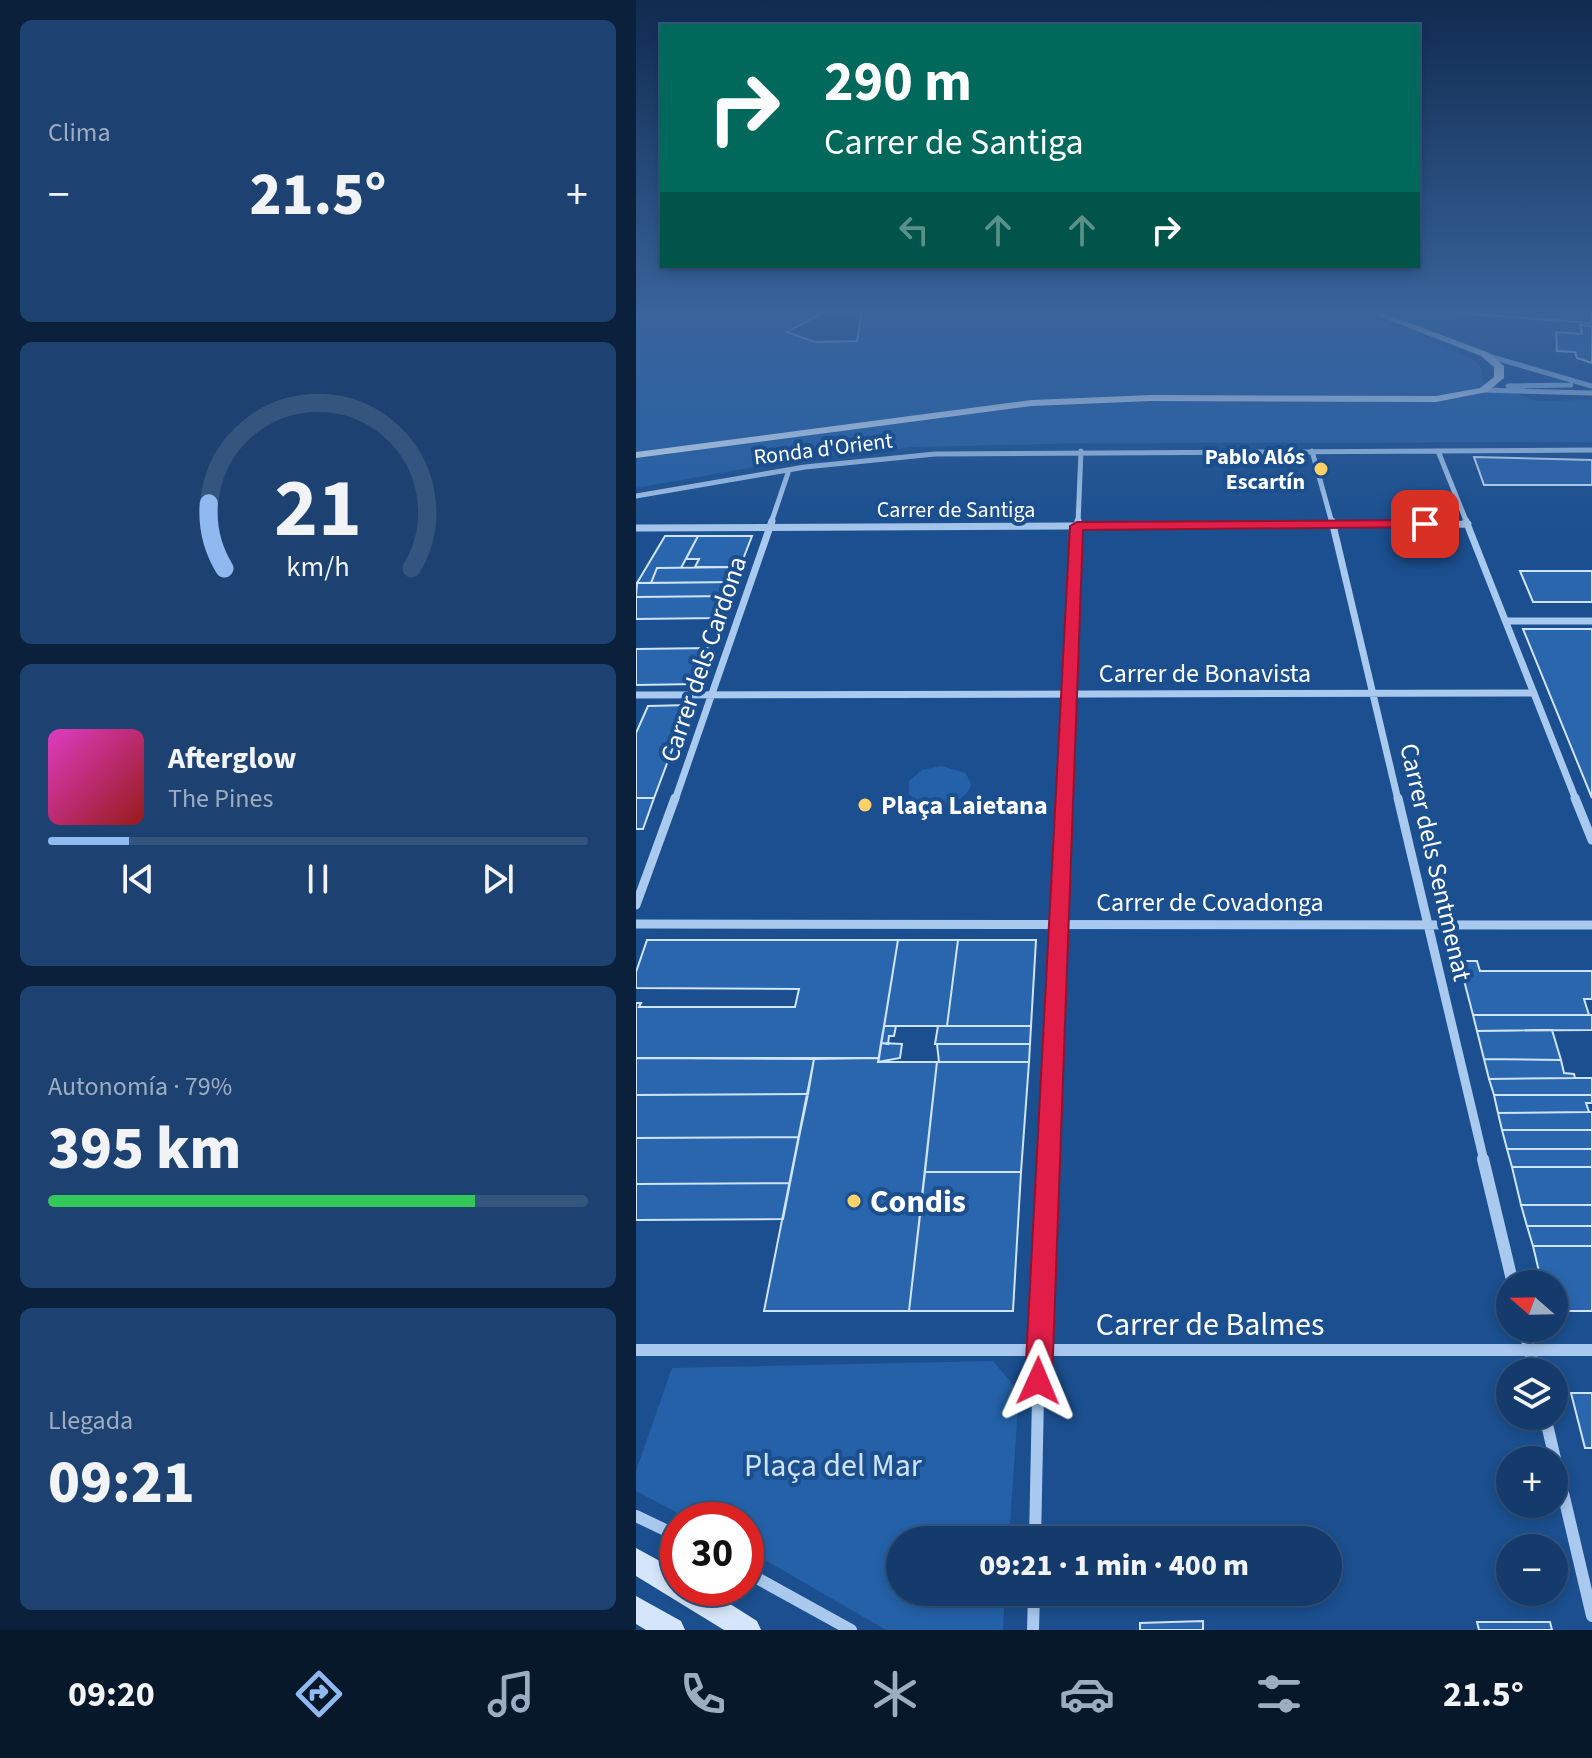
<!DOCTYPE html>
<html lang="es">
<head>
<meta charset="utf-8">
<style>
  :root { --surface:#143b6b; --page:#1d4271; --text:#f1f3f6; --muted:#9dadc1; --line:#33557e; --accent:#90b9f0 }
  body { margin:0; font-family:"Source Sans 3",sans-serif; background:var(--page); color:var(--text); height:100vh; display:flex; flex-direction:column; font-size:30px; white-space:nowrap }
  * { box-sizing:border-box; margin:0 }
  p { font-size:26px; color:var(--muted) }
  .icon { flex:none; width:44px; height:44px; fill:none; stroke:currentColor; stroke-width:2; stroke-linecap:round; stroke-linejoin:round }
  .map { position:relative; flex:1; overflow:hidden }
  .details { display:flex; flex-direction:column; gap:20px; padding:20px; background:#0b203b; width:636px }
  .details>* { flex:none }
  .hud { position:absolute; left:24px; top:24px; width:760px; height:244px; border-radius:0px; box-shadow:0 4px 12px #0003,0 0 0 2px var(--line); background:#00695c; color:#fff; overflow:hidden }
  .needle { width:52px; rotate:290deg }
  .buttons { position:absolute; left:860px; top:1270px; display:grid; gap:16px }
  .buttons a { display:grid; place-items:center; width:72px; height:72px; border-radius:50%; background:var(--surface); box-shadow:0 4px 12px #0003,0 0 0 2px var(--line); font-size:40px }
  .speed { position:absolute; left:24px; top:1502px; display:flex; gap:16px; font-size:40px; font-weight:700; text-align:center }
  .speed>* { display:grid; place-content:center; width:104px; height:104px; border-radius:50%; background:var(--surface); box-shadow:0 4px 12px #0003,0 0 0 2px var(--line); line-height:1 }
  .speed .limit { border:12px solid #d22; background:#fff; color:#111 }
  .pin { position:absolute; display:grid; place-items:center; width:68px; height:68px; color:#fff; margin:-34px; border-radius:16px; box-shadow:0 4px 12px #0006 }
  .me { position:absolute; width:88px; margin:-44px; rotate:1deg; stroke-linejoin:round; filter:drop-shadow(0 0 6px #0008) }
  .turn { display:flex; align-items:center; gap:28px; height:168px; padding:0 32px; font-size:36px }
  .turn .icon { width:104px; height:104px; stroke-width:2.5 }
  .turn b { display:block; font-size:56px; line-height:68px }
  .lanes { display:flex; align-items:center; height:76px; padding:0 32px; background:#0003; justify-content:center; gap:40px; direction:ltr }
  .lanes .off { opacity:.35 }
  .big { font-size:60px; font-weight:800; line-height:1.1 }
  .details .tile { flex:1; display:flex; flex-direction:column; justify-content:center; gap:12px; min-width:0; padding:0 28px; border-radius:12px; background:var(--page) }
  .details .dial { align-items:center; gap:0 }
  .dial svg { height:208px; overflow:visible; fill:none; stroke:var(--line); stroke-width:7; stroke-linecap:round; text-anchor:middle }
  .dial text { fill:var(--text); stroke:none }
  .song { display:flex; align-items:center; gap:24px }
  .cover { width:96px; height:96px; border-radius:12px; background:linear-gradient(135deg,hsl(310 70% 55%),hsl(0 70% 35%)) }
  .played { height:8px; border-radius:4px; background:linear-gradient(90deg,var(--accent) 15%,var(--line) 15%) }
  .keys { display:flex; justify-content:space-around; direction:ltr }
  .heat { display:flex; justify-content:space-between; align-items:center; font-size:44px; direction:ltr }
  .charge { height:12px; border-radius:6px; background:linear-gradient(90deg,#34c759 79%,var(--line) 0) }
  .trip { position:absolute; left:250px; top:1526px; width:456px; height:80px; border-radius:40px; background:var(--surface); box-shadow:0 4px 12px #0003,0 0 0 2px var(--line); font-weight:800; line-height:80px; text-align:center }
  .tabs { display:flex; height:128px; justify-content:space-around; align-items:center; background:#08182b; color:var(--muted) }
  .tabs .icon { width:56px; height:56px }
  .tabs .selected { color:var(--accent) }
  .tabs b { font-size:36px; color:var(--text) }
  main { display:flex; flex:1; min-height:0 }
  .map>svg:first-child { display:block }
</style>
</head>
<body>
<main>
<section class="details">
<div class="tile"><p>Clima</p>
<div class="heat"><a>−</a><b class="big">21.5°</b><a>+</a></div>
</div>
<div class="tile dial"><svg viewBox="0 0 100 80">
<path d="M14 69A42 42 0 1 1 86 69"/>
<path d="M14 69A42 42 0 0 1 8 44" stroke="#90b9f0"/>
<text x="50" y="56" font-size="32" font-weight="700">21</text>
<text x="50" y="72" font-size="11">km/h</text>
</svg></div>
<div class="tile">
<div class="song"><i class="cover"></i><div><b>Afterglow</b><p>The Pines</p></div></div>
<div class="played"></div>
<div class="keys"><svg class="icon" aria-label="previous" viewBox="0 0 24 24"><path d="M18 5L8 12l10 7zM5 5v14"/></svg><svg class="icon" aria-label="pause" viewBox="0 0 24 24"><path d="M8 5v14M16 5v14"/></svg><svg class="icon" aria-label="next" viewBox="0 0 24 24"><path d="M6 5l10 7-10 7zM19 5v14"/></svg></div>
</div>
<div class="tile"><p>Autonomía · 79%</p><b class="big">395 km</b><div class="charge"></div></div>
<div class="tile"><p>Llegada</p><b class="big">09:21</b></div>
</section>
<div class="map">
<svg width="956" height="1630" viewBox="0 0 956 1630">
  <rect width="100%" height="100%" fill="#1b4f8f"/>
  <!-- green -->
  <path fill="#2461a8" d="M0,310H711L795,340L835,358L845,367L847,381L901,401L956,400V442L460,443L277,447L164,459L0,488Z
    M305,766L330,773L335,785C327,809 289,810 273,794V781L286,770Z
    M357,1361L383,1392L373,1540H264V1592H369L367,1630H250L110,1549V1520H55L0,1491V1471L36,1368Z"/>
  <!-- water -->
  <path fill="#123a6d" stroke="#9cc4f0" stroke-width="2" d="M192,310H226L221,341L179,342L151,332Z"/>
  <!-- building -->
  <path fill="#2a66ad" stroke="#cfe3fa" stroke-width="2" d="M813,310H956V323L823,313Z
    M944,325L956,326V363L941,358L939,352L921,351L920,332L946,334Z
    M838,457L956,460V485H848Z
    M29,536H62L45,568H21L15,583H1Z
    M62,536H116L104,567H59L63,559H50Z
    M104,567L99,582L15,583L21,568Z
    M884,571H956V602H897Z
    M99,582L93,596L0,597L1,583Z
    M93,596L85,618L0,619V597Z
    M887,629H956V798Z
    M74,648L61,684L0,685V649Z
    M53,705L18,798H0V733L12,706Z
    M0,798H18L7,829H0Z
    M11,940H262L243,1058H0V1003H5L3,1007H159L163,989L0,988V972Z
    M262,940H322L311,1026H248Z
    M322,940H400L395,1026H311Z
    M823,961H841L844,971H956V999H948L953,1015H837Z
    M837,1015H956V1030L841,1031Z
    M248,1026H260L258,1036H253L252,1044L245,1043Z
    M302,1026H395L394,1044H299Z
    M916,1030L925,1060L848,1059L841,1031Z
    M245,1043L266,1044L264,1058L242,1062Z
    M301,1044H394L393,1062H303Z
    M0,1058L178,1059L172,1094L0,1095Z
    M243,1058L242,1062H301L273,1311H128L178,1059Z
    M848,1059L925,1060L928,1073L938,1074L939,1078L853,1079Z
    M301,1062H393L385,1172H289Z
    M939,1078H956V1095H858L853,1079Z
    M172,1094L163,1137L0,1138V1095Z
    M858,1095H956V1103H950L953,1112L862,1113Z
    M953,1112H956V1130H866L862,1113Z
    M866,1130H956V1149H871Z
    M163,1137L154,1183L0,1184V1138Z
    M871,1149H956V1167H876Z
    M876,1167H956V1205H885Z
    M289,1172H385L377,1311H273Z
    M154,1183L147,1219L0,1220V1184Z
    M885,1205H956V1226H891Z
    M891,1226H956V1246H897Z
    M897,1246H956V1311H918V1284H906Z
    M935,1393H956V1448H949Z
    M567,1621V1630H504V1623Z
    M841,1622H914L916,1630H843Z"/>
  <g fill="none" stroke-linecap="round" stroke-linejoin="round">
    <!-- street-far3 -->
    <path stroke="#a9c9ee" stroke-width="5" d="M849,355L956,386
      M872,386L935,385
      M847,390L956,393
      M676,451L696,523
      M802,451L831,523
      M0,496L169,467L299,454L956,450
      M135,523L153,470
      M442,523L445,451"/>
    <!-- street-far2 -->
    <path stroke="#a9c9ee" stroke-width="7" d="M696,521L762,800
      M830,521L940,800
      M0,528L832,524
      M870,621H956
      M0,695L898,693
      M39,800L136,521
      M429,800L442,521"/>
    <!-- street-far1 -->
    <path stroke="#a9c9ee" stroke-width="9" d="M762,798L848,1161
      M939,798L956,840
      M0,905L39,798
      M0,924L956,925
      M412,1161L429,798"/>
    <!-- street -->
    <path stroke="#a9c9ee" stroke-width="12" d="M847,1159L877,1284
      M888,1328L899,1372
      M0,1350H956
      M909,1416L956,1616
      M0,1516L42,1536
      M399,1540L403,1349L412,1159
      M110,1572L215,1630
      M397,1630L398,1592"/>
    <!-- secondary -->
    <path fill="#d6e6fa" fill-rule="evenodd" d="M727,310H739L851,352L868,366V378L851,392L800,402L515,401L396,406L0,458V452L396,400L515,395L800,396L844,388L858,377V367L845,356Z
      M0,1548L42,1571V1588H69L121,1621L125,1630H88L0,1576Z
      M0,1596L45,1621L49,1630H10L0,1624Z"/>
  </g>
  <!-- sky -->
  <linearGradient id="sky" x2="0" y2="1"><stop stop-color="#0f2b4f"/><stop offset="0.58" stop-color="#39639b"/><stop offset="1" stop-color="#39639b" stop-opacity="0"/></linearGradient>
  <rect width="956" height="538" fill="url(#sky)"/>
  <!-- route -->
  <path fill="#e11d48" stroke="#92132f" stroke-width="2" d="M789,520L794,521V527L447,530L416,1381L412,1390L402,1394L393,1390L389,1381L434,526L441,522Z"/>
  <!-- markers -->
  <g fill="#ffd166" stroke="#1b4f8f" stroke-width="3">
    <circle cx="685" cy="469" r="8"/>
    <circle cx="229" cy="805" r="8"/>
    <circle cx="218" cy="1201" r="8"/>
  </g>
  <g text-anchor="middle" stroke-width="8" stroke-linejoin="round" paint-order="stroke">
    <!-- far-street labels -->
    <g font-size="22" fill="#fff" stroke="#1b4f8f">
      <text transform="translate(187 448) rotate(-7)" y="8">Ronda d'Orient</text>
      <text x="320" y="517">Carrer de Santiga</text>
    </g>
    <!-- far-poi labels -->
    <g font-size="22" font-weight="bold" fill="#fff" stroke="#1b4f8f" text-anchor="end">
      <text x="669" y="464">Pablo Alós<tspan x="669" dy="25">Escartín</tspan></text>
    </g>
    <!-- street labels -->
    <g font-size="26" fill="#fff" stroke="#1b4f8f">
      <text transform="translate(67 659) rotate(-71)" y="9">Carrer dels Cardona</text>
      <text x="569" y="682">Carrer de Bonavista</text>
      <text transform="translate(800 862) rotate(77)" y="9">Carrer dels Sentmenat</text>
      <text x="574" y="911">Carrer de Covadonga</text>
    </g>
    <!-- poi labels -->
    <g font-size="26" font-weight="bold" fill="#fff" stroke="#1b4f8f" text-anchor="start">
      <text x="245" y="814">Plaça Laietana</text>
    </g>
    <!-- near-poi labels -->
    <g font-size="32" font-weight="bold" fill="#fff" stroke="#1b4f8f" text-anchor="start">
      <text x="234" y="1212">Condis</text>
    </g>
    <!-- near-street labels -->
    <g font-size="32" fill="#fff" stroke="#1b4f8f">
      <text x="574" y="1335">Carrer de Balmes</text>
    </g>
    <!-- near-park labels -->
    <g font-size="32" fill="#cfe3fa" stroke="#1b4f8f">
      <text x="197" y="1476">Plaça del Mar</text>
    </g>
  </g>
</svg>
<div class="buttons">
<a><svg class="needle" viewBox="-14 -14 28 28"><path d="M0-13l5 13h-10z" fill="#e53935"/><path d="M0 13l5-13h-10z" fill="#9dadc1"/></svg></a>
<a><svg class="icon" aria-label="layers" viewBox="0 0 24 24"><path d="M12 4l9 5-9 5-9-5zM3 14l9 5 9-5"/></svg></a>
<a>+</a>
<a>−</a>
</div>
<div class="speed"><div class="limit">30</div></div>
<div class="pin" style="left:789px;top:524px;background:#d93025"><svg class="icon" aria-label="arrive" viewBox="0 0 24 24"><path d="M6 21V4h12l-3 4 3 4H6"/></svg></div>
<svg class="me" style="left:402px;top:1381px" viewBox="-20 -20 40 40"><path d="M0-17L14 15 0 8-14 15z" fill="#e11d48" stroke="#fff" stroke-width="4"/></svg>
<div class="trip">09:21 · 1 min · 400 m</div>
<div class="hud">
<div class="turn"><svg class="icon" aria-label="right" viewBox="0 0 24 24"><path d="M7 20v-9h11M14 6l5 5-5 5"/></svg><div><b>290 m</b>Carrer de Santiga</div></div>
<div class="lanes"><svg class="icon off" aria-label="left" viewBox="0 0 24 24"><path d="M17 20v-9H6M10 6l-5 5 5 5"/></svg><svg class="icon off" aria-label="ahead" viewBox="0 0 24 24"><path d="M12 20V5M6 11l6-6 6 6"/></svg><svg class="icon off" aria-label="ahead" viewBox="0 0 24 24"><path d="M12 20V5M6 11l6-6 6 6"/></svg><svg class="icon" aria-label="right" viewBox="0 0 24 24"><path d="M7 20v-9h11M14 6l5 5-5 5"/></svg></div>
</div>
</div>
</main>
<nav class="tabs">
<b>09:20</b>
<svg class="icon selected" aria-label="directions" viewBox="0 0 24 24"><path d="M12 3l9 9-9 9-9-9zM9 14v-3h6M13 9l2 2-2 2"/></svg>
<svg class="icon" aria-label="music" viewBox="0 0 24 24"><path d="M9 18V5l10-2v13"/><circle cx="6" cy="18" r="3"/><circle cx="16" cy="16" r="3"/></svg>
<svg class="icon" aria-label="phone" viewBox="0 0 24 24"><path d="M5 4h4l2 5-3 2q2 4 5 5l2-3 5 2v4C11 20 4 13 5 4z"/></svg>
<svg class="icon" aria-label="climate" viewBox="0 0 24 24"><path d="M12 3v18M4 7l16 10M4 17L20 7"/></svg>
<svg class="icon" aria-label="car" viewBox="0 0 24 24"><path d="M5 17H2v-5l4-1 3-4h7l3 4 3 1v5h-3M9 17h6M6 11h13"/><circle cx="7" cy="17" r="2"/><circle cx="17" cy="17" r="2"/></svg>
<svg class="icon" aria-label="filters" viewBox="0 0 24 24"><path d="M4 7h16M4 17h16"/><circle cx="9" cy="7" r="2"/><circle cx="15" cy="17" r="2"/></svg>
<b>21.5°</b>
</nav>
</body>
</html>
